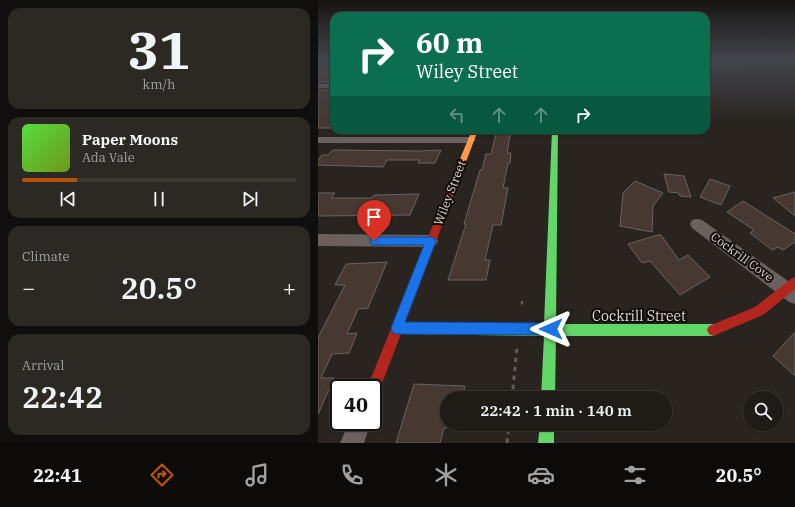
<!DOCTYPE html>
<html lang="en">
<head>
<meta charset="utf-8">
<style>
  :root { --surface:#1f1b17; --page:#2c2824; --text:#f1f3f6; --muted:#a1a1a1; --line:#3c3936; --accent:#b45309 }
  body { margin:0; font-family:"IBM Plex Serif",serif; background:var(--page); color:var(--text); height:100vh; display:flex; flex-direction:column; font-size:15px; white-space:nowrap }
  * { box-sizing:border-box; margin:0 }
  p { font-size:13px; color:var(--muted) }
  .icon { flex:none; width:22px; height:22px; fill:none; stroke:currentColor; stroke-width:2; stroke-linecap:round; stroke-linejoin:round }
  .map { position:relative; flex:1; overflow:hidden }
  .details { display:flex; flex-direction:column; gap:8px; padding:8px; background:#110f0d; width:318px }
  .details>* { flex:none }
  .guide { position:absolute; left:12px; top:12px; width:380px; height:122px; border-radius:12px; box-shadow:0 1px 3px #0004,0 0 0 1px var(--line); background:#0b6e4f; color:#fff; overflow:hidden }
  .controls { position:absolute; left:425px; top:391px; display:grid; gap:8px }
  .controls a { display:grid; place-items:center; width:40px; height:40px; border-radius:50%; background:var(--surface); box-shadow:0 1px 3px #0004,0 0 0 1px var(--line); font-size:20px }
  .speed { position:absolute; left:12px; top:379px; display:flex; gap:8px; font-size:20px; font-weight:700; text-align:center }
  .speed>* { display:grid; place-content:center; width:52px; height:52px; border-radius:50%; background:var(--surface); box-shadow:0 1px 3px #0004,0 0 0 1px var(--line); line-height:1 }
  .speed .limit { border:2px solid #111; border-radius:6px; background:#fff; color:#111 }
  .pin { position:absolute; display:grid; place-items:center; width:34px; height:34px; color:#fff; margin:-41px -17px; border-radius:50% 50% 50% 0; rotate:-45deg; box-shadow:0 0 4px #0007 }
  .pin .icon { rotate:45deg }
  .me { position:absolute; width:44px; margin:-22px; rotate:270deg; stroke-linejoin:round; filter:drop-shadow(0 0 3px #0008) }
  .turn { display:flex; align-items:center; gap:14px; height:84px; padding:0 20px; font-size:18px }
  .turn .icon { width:52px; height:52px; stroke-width:2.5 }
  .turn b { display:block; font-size:28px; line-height:34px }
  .lanes { display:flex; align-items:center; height:38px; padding:0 20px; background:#0003; justify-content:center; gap:20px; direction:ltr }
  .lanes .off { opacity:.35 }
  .big { font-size:30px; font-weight:600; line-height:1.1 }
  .details .widget { flex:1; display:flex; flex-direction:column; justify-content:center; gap:6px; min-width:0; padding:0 14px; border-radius:12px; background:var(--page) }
  .details .dial { align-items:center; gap:0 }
  .dial b { font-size:52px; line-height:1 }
  .song { display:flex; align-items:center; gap:12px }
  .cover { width:48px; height:48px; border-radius:6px; background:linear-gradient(135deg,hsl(110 70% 55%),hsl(80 70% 35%)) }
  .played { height:4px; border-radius:2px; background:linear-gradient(90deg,var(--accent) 20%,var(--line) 20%) }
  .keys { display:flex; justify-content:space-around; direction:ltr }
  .heat { display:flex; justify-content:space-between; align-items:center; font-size:22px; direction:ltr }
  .trip { position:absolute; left:122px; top:391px; width:232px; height:40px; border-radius:20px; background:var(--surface); box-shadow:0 1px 3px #0004,0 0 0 1px var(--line); font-weight:600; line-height:40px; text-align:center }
  .tab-bar { display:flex; height:64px; justify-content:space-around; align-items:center; background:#0c0b09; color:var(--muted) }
  .tab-bar .icon { width:28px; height:28px }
  .tab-bar .on { color:var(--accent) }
  .tab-bar b { font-size:18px; color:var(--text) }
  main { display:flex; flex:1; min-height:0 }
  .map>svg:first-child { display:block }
</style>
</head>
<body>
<main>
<section class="details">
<div class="widget dial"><b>31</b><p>km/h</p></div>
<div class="widget">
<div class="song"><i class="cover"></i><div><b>Paper Moons</b><p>Ada Vale</p></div></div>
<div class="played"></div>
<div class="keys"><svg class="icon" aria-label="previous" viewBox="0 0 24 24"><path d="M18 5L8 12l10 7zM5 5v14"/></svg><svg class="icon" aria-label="pause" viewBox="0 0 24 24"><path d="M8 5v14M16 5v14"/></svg><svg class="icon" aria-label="next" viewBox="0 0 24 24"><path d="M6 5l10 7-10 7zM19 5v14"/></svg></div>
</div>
<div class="widget"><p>Climate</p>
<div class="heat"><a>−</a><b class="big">20.5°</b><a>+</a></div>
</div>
<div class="widget"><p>Arrival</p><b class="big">22:42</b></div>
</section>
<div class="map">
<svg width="477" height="443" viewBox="0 0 477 443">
  <rect width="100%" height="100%" fill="#29241f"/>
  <!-- green -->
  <path fill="#1f4e29" d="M388,60L422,64L424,68H388Z"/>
  <!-- building -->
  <path fill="#473931" stroke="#696460" d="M0,60H16V82H0Z
    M0,90H16V128H0Z
    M179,130H193L189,153H193L192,163H190L185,188H190L183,225H175L167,260H172L168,280H130L148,224H146L162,170H164L168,154H173Z
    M15,150L102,151L123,150L117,163H100L102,160H69L65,167L0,165V160L4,155H10Z
    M346,174L366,176L373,197L362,196L361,193L351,192Z
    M392,179L412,186L403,205L382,197Z
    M317,181L345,193L335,206L334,232L302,226L305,193Z
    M477,192V216L455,198Z
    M0,193H17L13,198H54L56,195L101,194L92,215L0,216Z
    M425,201L477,234V242L465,250L460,247L454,250L432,233L436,230L409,212Z
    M340,235H343L361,260L370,255L392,277L362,295L332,261L324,263L310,244Z
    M69,262L50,308L40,309L29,334L39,333L31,353L14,354L3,378H16L0,414V338L27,285H17L28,264Z
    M477,332V376L455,356Z
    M96,384L147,386L144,398H129V428H126L122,443H78Z"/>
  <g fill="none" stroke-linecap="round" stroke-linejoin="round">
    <!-- path-far1 -->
    <path stroke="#645c5a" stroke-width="2.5" stroke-dasharray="3.5 3.5" stroke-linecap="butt" d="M204,301V306"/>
    <!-- path -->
    <path stroke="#645c5a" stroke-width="3" stroke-dasharray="4.5 4.5" stroke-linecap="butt" d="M194,398L199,348
      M189,443L191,424"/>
    <!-- street -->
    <path fill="#6a605e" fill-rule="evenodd" d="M0,84H16V88H0Z
      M0,137H153L158,140L153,143H0Z
      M379,219L384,220L477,286V304L471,302L374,228L372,224L374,220Z
      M0,234L113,235L118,237L120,241L118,245L113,247L0,246Z
      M31,422H53L46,443H22Z"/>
    <!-- fast -->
    <path fill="#63d668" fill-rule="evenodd" d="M234,130H240L238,324H395L399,326L401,330L399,334L395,336H238L237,398H223L226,336L79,334L75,332L73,328L75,324L79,322L226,324Z
      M222,424H236V443H220Z"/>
    <!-- slow -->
    <path fill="#ff974d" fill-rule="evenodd" d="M154,130H160L142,178L141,180H135L134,178Z"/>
    <!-- jam -->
    <path fill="#b3261e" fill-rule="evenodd" d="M138,175L142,178L62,389L60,394L55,396V388H49L134,178Z
      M477,277V289L445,315L395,336L391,334L389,330L391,326L437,307L473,279Z"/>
  </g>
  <!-- sky -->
  <linearGradient id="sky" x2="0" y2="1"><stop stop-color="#171411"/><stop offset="0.49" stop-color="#43454d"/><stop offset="1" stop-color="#43454d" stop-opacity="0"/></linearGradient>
  <rect width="477" height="122" fill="url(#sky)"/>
  <!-- route -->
  <path fill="#1a73e8" stroke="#114b97" d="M56,237H113L116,238L118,241L87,322L233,323L238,325L239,329L238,334L233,335L79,334L75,333L73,328L106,245H56L53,244L52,241L53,238Z"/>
  <g text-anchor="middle" stroke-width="4" stroke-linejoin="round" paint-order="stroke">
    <!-- street labels -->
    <g font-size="12" fill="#ded7d3" stroke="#120d0a">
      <text transform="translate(132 193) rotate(-69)" y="4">Wiley Street</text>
      <text transform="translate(424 257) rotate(36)" y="4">Cockrill Cove</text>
    </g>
    <!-- near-street labels -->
    <g font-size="14" fill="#ded7d3" stroke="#120d0a">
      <text x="321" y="321">Cockrill Street</text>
    </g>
  </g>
</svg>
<div class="controls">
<a><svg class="icon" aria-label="search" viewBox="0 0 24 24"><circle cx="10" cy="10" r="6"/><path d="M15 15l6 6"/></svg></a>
</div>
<div class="speed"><div class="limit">40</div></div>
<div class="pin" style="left:56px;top:241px;background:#d93025"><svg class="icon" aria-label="arrive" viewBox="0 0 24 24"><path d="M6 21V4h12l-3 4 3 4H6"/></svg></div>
<svg class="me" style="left:233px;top:329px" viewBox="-20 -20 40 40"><path d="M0-17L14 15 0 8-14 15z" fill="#1a73e8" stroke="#fff" stroke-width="4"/></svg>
<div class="trip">22:42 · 1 min · 140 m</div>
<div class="guide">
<div class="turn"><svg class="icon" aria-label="right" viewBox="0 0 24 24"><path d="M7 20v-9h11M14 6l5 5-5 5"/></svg><div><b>60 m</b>Wiley Street</div></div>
<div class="lanes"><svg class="icon off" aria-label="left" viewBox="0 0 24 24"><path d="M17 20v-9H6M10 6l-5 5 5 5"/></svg><svg class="icon off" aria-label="ahead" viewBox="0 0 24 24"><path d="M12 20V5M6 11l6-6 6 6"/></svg><svg class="icon off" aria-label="ahead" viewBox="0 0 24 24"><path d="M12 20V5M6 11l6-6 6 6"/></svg><svg class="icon" aria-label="right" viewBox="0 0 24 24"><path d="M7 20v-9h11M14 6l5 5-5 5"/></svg></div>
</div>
</div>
</main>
<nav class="tab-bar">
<b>22:41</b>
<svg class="icon on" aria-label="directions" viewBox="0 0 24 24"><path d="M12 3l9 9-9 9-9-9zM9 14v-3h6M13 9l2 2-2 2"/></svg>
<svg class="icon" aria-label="music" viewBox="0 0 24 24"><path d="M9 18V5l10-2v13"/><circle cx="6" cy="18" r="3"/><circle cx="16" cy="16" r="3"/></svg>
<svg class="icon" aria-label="phone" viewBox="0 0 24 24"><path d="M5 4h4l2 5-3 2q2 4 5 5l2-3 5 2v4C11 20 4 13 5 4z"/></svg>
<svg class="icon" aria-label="climate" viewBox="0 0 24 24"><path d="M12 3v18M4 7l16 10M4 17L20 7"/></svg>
<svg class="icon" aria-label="car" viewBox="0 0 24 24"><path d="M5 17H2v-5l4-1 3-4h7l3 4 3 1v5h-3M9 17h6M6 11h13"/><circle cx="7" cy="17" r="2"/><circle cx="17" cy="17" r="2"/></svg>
<svg class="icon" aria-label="filters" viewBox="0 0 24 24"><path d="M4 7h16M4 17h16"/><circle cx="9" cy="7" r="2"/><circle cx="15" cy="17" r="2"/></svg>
<b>20.5°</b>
</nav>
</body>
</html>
